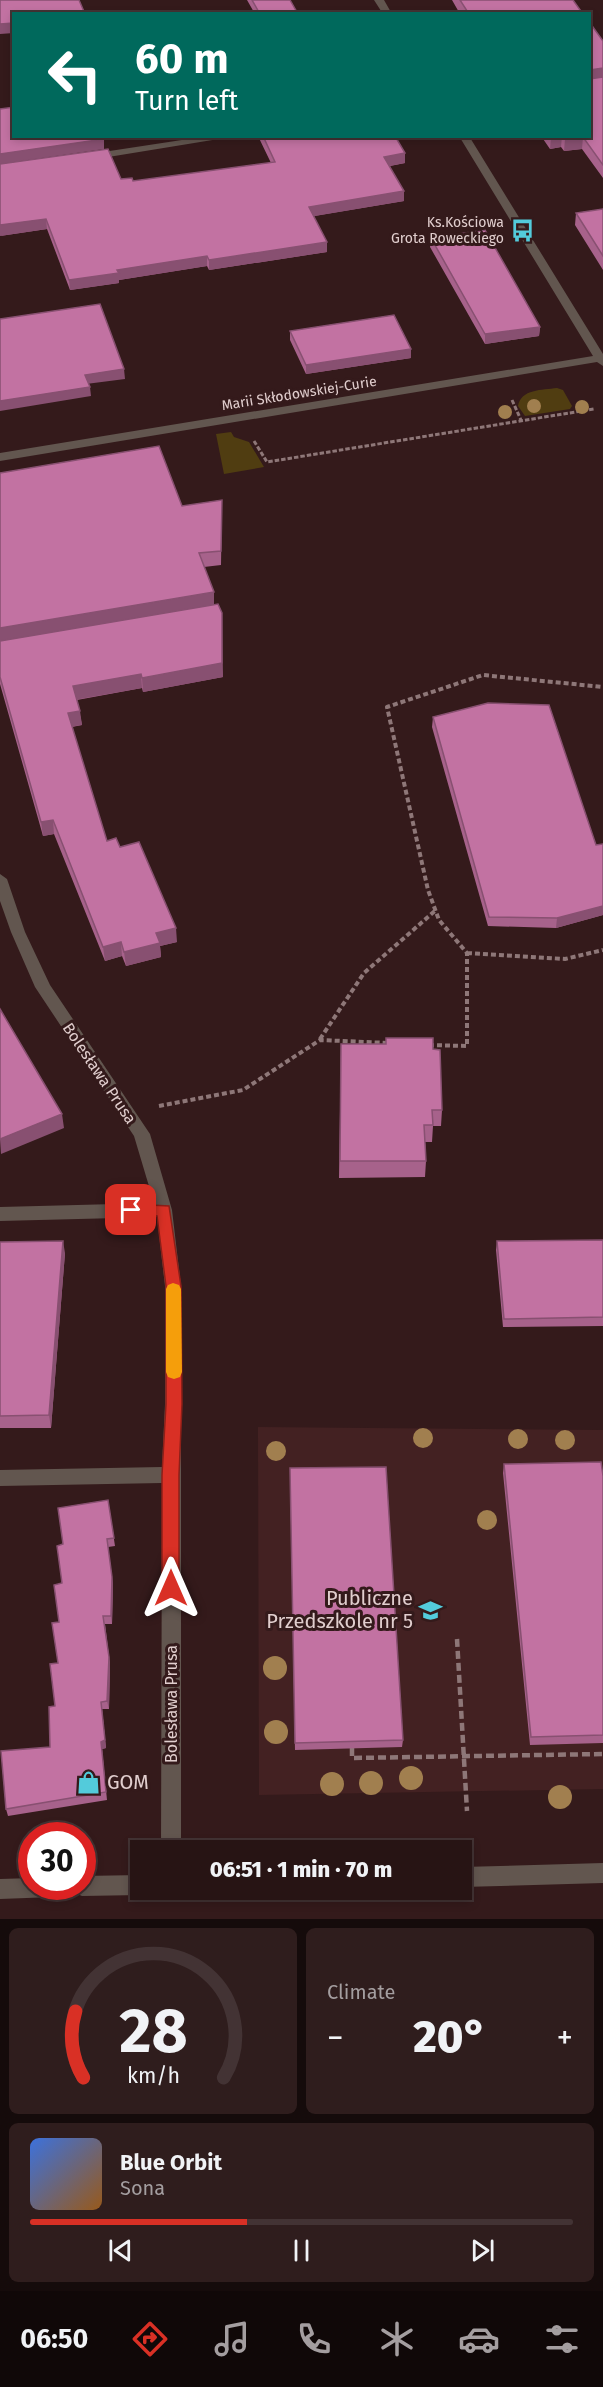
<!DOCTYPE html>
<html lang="en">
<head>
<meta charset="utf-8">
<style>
  :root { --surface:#271414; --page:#2f1d1d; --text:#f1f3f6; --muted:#a49ea0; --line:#433334; --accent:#d93025 }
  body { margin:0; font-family:"Fira Sans",sans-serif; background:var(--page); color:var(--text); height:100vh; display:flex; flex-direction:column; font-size:22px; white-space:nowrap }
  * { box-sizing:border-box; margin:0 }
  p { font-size:20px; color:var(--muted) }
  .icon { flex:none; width:33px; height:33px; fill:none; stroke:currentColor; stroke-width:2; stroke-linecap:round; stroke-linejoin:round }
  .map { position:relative; height:1919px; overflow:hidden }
  .side { display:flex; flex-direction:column; gap:9px; padding:9px; background:#150b0b; flex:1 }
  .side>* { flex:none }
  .banner { position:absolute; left:12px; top:12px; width:579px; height:126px; border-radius:0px; box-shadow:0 3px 9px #0003,0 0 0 2px var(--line); background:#00695c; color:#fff; overflow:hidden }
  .speed { position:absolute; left:18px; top:1822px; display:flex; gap:12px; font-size:30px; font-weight:700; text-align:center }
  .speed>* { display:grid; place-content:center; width:78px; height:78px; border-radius:50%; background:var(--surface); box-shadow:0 3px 9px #0003,0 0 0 2px var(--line); line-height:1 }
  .speed .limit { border:9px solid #d22; background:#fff; color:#111 }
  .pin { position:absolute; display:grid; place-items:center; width:51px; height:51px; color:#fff; margin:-26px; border-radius:12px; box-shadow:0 3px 9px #0006 }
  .me { position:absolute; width:66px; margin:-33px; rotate:0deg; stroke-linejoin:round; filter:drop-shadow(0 0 4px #0008) }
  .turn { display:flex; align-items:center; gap:21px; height:126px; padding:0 24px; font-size:27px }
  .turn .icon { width:78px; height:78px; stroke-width:2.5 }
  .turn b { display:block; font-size:42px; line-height:51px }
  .big { font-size:45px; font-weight:800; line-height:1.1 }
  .side .tile { flex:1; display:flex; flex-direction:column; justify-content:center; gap:9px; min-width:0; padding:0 21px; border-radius:9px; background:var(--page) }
  .side .dial { align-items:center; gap:0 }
  .dial svg { height:156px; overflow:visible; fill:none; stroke:var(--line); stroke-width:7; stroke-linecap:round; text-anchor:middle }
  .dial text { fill:var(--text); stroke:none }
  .song { display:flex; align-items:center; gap:18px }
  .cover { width:72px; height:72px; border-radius:9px; background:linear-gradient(135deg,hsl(220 70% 55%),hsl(30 70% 35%)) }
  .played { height:6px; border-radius:3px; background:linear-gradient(90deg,var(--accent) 40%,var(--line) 40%) }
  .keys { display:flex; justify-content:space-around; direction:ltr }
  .heat { display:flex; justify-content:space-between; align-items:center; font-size:33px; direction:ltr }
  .side .tiles { flex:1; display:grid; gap:9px; grid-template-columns:1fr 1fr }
  .tile:last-child { grid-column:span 2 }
  .trip { position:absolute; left:130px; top:1840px; width:342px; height:60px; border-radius:0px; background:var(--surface); box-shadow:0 3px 9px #0003,0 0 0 2px var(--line); font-weight:800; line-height:60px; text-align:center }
  .dock { display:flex; height:96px; justify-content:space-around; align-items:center; background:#100808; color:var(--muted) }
  .dock .icon { width:42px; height:42px }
  .dock .current { color:var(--accent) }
  .dock b { font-size:27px; color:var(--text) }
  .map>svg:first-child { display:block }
</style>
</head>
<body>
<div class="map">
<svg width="603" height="1919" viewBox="0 0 603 1919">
  <rect width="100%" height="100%" fill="#341a1b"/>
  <!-- built -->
  <path fill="#432122" d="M258,1427L603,1430V1789L259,1795Z"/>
  <!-- green -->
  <path fill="#503d11" d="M557,388L563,390L572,406L570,409L525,416L518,406C521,389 542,390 557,388Z
    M231,432L234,437L249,442L264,467L224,474L216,434Z"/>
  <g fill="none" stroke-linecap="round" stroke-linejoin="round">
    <!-- path-far2 -->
    <path stroke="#8e7778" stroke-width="3" stroke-dasharray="4.5 2" stroke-linecap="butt" d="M512,400L521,420
      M254,441L267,462L594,409"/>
    <!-- path-far1 -->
    <path stroke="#8e7778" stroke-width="4" stroke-dasharray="5 3" stroke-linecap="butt" d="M467,953L565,959L603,950
      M320,1039L364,973L436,910
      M429,1045L467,1046V953L439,920L428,890L387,707L483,675L603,687
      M159,1106L243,1090L320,1040L389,1043"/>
    <!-- path -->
    <path stroke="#8e7778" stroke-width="4.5" stroke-dasharray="8 4" stroke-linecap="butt" d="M457,1639L467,1811
      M352,1748V1758L603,1754"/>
    <!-- minor -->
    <path fill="#62564f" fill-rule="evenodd" d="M374,0H384L392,14H383Z
      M208,136H237L90,160L85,157L90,154Z
      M459,136H469L603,354V366L597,362L0,461V453L593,356Z
      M0,874L7,879L25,932L50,985L150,1134L172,1210L181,1286V1851H161L162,1483L0,1486V1470L162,1467L165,1404V1286L157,1217L0,1221V1207L154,1203L134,1136L35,987L11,932L0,901Z
      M603,1863V1883L462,1887V1867Z
      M141,1875V1890H149L141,1895L82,1896L75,1893L72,1887H82V1876Z
      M32,1878V1887H63L60,1894L53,1897L0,1899V1879Z"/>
  </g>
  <!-- trees -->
  <g fill="#a17f4f">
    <circle cx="534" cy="406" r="7"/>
    <circle cx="582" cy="407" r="7"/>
    <circle cx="505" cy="412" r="7"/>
    <circle cx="423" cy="1438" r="10"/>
    <circle cx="518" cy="1439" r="10"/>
    <circle cx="565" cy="1440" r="10"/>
    <circle cx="276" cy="1451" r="10"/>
    <circle cx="487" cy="1520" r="10"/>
    <circle cx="275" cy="1668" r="12"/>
    <circle cx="276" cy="1732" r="12"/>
    <circle cx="411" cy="1778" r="12"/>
    <circle cx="371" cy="1783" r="12"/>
    <circle cx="332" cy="1784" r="12"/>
    <circle cx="560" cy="1797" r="12"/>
  </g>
  <!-- wall -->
  <path fill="#a7628b" d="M247,0H290L298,14H255Z
    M452,0H573L583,14H460Z
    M603,41V178L582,149L564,151L561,147L550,149L541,136H590Z
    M258,136H395L405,163L390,166L404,201L314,216L327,252L209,270L207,266L119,280V283L70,290L47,229L0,236L121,179L133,181L271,163Z
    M603,209V270L575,225L576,213Z
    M431,238L540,327L539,336L485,344L430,247Z
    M290,331L411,358L306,374L290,340Z
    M0,473L182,506L222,500L221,565L204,567L214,604L223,677L143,692L142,688L77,700L82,725L72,727L107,841L120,847L177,942L160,946L161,957L126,966L122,956L105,961L54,834L43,836L0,684Z
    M433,717L596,845L603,844V915L556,928L488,926L432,727Z
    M341,1044L433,1049L442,1110L441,1126H433L432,1142H425L426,1161L425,1177L339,1178Z
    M603,1240V1326L503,1327L496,1250L497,1241Z
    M0,1242L65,1253L51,1428H0Z
    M504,1464L603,1476V1743L530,1745L503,1473Z
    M290,1468L403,1740L402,1747L295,1750Z
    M108,1500L115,1546L108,1547L113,1585L112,1624H105L110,1664L109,1709H102L106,1748L102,1749L107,1800L8,1816L6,1809L50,1747L55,1706L58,1663L63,1544Z"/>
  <!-- shaded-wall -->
  <path fill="#885071" d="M14,23V33L0,34V24Z
    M603,68V80L590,81V70Z
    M562,136L561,147L550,149L551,137Z
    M583,137L582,149L564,151L565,139Z
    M104,139V149L0,164V154Z
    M405,153V163L384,167V157Z
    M404,191V201L309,217V207Z
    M46,219L47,229L0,236V225Z
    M327,242V252L209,270V260Z
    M207,256V266L119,280V283L70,290L69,280L117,270Z
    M540,327L539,336L485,344V334Z
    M411,349V358L306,374V365Z
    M124,369L125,379L86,384L85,375Z
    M90,387L91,396L0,411V401Z
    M214,592V606L0,643V628Z
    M222,613L223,677L143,692L142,678Z
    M141,674L142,688L74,700L73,686Z
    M80,711L82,725L69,727L68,713Z
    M53,820L54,834L43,836L41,822Z
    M603,906V915L556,928L557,918Z
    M176,928L177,942L160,946L161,957L126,966L124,952L156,933Z
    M121,942L122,956L105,961L103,947Z
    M62,1114L64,1128L1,1154L0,1139Z
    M63,1241L65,1253L51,1428L49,1415Z
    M108,1547L113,1585L112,1624L111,1616Z
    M103,1616L110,1664L109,1709L107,1701Z
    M102,1709L106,1748L102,1749L107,1800L101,1742Z"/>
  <!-- building -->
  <path fill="#c272a2" stroke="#885071" stroke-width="1.5" d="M0,0H79L85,14H14V23L0,24Z
    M252,0H290L298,14H260Z
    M460,0H573L583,14H469Z
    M590,23L603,41V68L590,70Z
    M590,71V79L603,77V165L583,137L565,139L563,136H590Z
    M14,107V136H103L104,139L0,154V109Z
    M263,136H395L405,153L384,157L404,191L309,207L327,242L209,260L207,256L117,270L119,273L69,280L46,219L0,225V164L108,149L121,179L132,178L133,181L275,162Z
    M603,209V256L576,213Z
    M485,230L540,327L485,334L431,238Z
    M100,304L124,369L85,375L90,387L0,401V319Z
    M394,315L411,349L306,365L290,331Z
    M159,446L182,506L222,500L221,551L199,553L214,592L0,628V473Z
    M218,604L222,613V663L142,678L141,674L73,686L80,711L68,713L107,841L116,838L120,847L139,842L176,928L156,933L160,943L124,952L121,942L103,947L53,820L41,822L0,677V641Z
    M488,703L549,705L596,845L603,844V906L557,918L489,917L433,717Z
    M0,1009L62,1114L0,1139Z
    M386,1038H433V1049L440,1050L442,1110H432L433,1125H424L426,1161H340L341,1044H386Z
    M603,1240V1317L504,1319L497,1241Z
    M63,1241L49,1415L0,1416V1242Z
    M601,1462L603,1476V1735L531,1737L504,1464Z
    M386,1467L403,1740L295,1743L290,1468Z
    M108,1500L114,1538L107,1539L112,1577L111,1616H103L109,1657L107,1701L101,1702L105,1740L101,1742L106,1792L6,1809L1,1751L50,1747L49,1707L55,1706L50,1664L58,1663L52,1623L59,1622L54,1585L62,1583L57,1546L63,1544L58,1508Z"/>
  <!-- route -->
  <path fill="#d93025" stroke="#8d1f18" stroke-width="1.5" d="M131,1204L169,1206L181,1286L182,1404L179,1475V1588L177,1594L171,1596L165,1594L162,1588V1475L166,1404V1286L157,1216L126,1215L124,1210L126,1206Z"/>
  <!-- slow -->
  <path fill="#f59e0b" d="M173,1283L179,1285L181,1289L182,1372L180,1377L174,1379L168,1377L166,1372V1289L168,1285Z"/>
  <!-- icons -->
  <defs>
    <symbol id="bus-bare" viewBox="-9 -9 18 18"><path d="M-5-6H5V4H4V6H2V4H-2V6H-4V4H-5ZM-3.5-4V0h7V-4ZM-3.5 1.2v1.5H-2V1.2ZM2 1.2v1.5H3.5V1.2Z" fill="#53cbdb" stroke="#341a1b" stroke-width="2.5" paint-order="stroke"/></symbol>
    <symbol id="school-bare" viewBox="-9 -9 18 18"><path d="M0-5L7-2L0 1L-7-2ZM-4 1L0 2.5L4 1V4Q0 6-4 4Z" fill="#53cbdb" stroke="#341a1b" stroke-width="2.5" paint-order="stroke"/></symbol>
    <symbol id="shop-bare" viewBox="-9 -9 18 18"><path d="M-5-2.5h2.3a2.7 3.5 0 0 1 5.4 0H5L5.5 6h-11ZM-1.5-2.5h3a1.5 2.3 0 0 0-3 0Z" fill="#53cbdb" stroke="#341a1b" stroke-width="2.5" paint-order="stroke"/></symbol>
  </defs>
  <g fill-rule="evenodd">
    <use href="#bus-bare" x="506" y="214" width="33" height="33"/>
    <use href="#school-bare" x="414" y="1594" width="33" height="33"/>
    <use href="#shop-bare" x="72" y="1766" width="33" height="33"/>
  </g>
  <g text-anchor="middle" stroke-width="6" stroke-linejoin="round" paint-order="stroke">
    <!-- far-poi labels -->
    <g font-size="14" fill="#e1cece" stroke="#341a1b" text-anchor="end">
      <text x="504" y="227">Ks.Kościowa<tspan x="504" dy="16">Grota Roweckiego</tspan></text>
    </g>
    <!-- far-street labels -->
    <g font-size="14" fill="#e1cece" stroke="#341a1b">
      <text transform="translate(299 393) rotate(-9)" y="5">Marii Skłodowskiej-Curie</text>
    </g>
    <!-- street labels -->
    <g font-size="16" fill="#e1cece" stroke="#341a1b">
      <text transform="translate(100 1073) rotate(56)" y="6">Bolesława Prusa</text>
      <text transform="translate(171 1704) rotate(-90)" y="6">Bolesława Prusa</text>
    </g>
    <!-- near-poi labels -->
    <g font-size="20" fill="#e1cece" stroke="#341a1b" text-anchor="end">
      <text x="413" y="1605">Publiczne<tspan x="413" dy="23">Przedszkole nr 5</tspan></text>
      <text x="107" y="1789" text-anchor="start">GOM</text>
    </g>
  </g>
</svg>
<div class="speed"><div class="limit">30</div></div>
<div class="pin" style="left:131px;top:1210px;background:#d93025"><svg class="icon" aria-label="arrive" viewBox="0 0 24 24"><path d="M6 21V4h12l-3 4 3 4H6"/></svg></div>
<svg class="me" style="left:171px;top:1588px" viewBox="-20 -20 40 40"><path d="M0-17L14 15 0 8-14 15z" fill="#d93025" stroke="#fff" stroke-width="4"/></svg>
<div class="trip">06:51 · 1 min · 70 m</div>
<div class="banner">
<div class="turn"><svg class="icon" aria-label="left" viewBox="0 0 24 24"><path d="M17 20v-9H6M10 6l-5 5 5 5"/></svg><div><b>60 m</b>Turn left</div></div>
</div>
</div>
<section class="side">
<div class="tiles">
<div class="tile dial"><svg viewBox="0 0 100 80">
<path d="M14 69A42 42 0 1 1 86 69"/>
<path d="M14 69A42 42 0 0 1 10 35" stroke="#d93025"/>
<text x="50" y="56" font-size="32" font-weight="700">28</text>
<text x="50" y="72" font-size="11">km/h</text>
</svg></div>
<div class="tile"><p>Climate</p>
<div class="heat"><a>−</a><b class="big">20°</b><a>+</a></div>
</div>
<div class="tile">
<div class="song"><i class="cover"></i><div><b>Blue Orbit</b><p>Sona</p></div></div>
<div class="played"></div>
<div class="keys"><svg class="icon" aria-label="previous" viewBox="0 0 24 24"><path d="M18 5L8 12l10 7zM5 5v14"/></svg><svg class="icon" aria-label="pause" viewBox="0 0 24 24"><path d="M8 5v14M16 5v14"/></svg><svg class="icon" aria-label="next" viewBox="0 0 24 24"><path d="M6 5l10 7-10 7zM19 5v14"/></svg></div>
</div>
</div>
</section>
<nav class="dock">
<b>06:50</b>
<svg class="icon current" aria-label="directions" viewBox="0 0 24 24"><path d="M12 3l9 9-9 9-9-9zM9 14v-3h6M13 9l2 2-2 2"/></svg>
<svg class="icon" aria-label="music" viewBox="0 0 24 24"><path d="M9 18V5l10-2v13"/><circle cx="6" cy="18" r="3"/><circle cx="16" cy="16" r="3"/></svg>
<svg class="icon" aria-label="phone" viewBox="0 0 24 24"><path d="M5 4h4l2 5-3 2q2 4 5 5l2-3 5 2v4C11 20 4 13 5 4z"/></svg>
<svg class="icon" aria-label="climate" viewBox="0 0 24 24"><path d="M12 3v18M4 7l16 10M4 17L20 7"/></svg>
<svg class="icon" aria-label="car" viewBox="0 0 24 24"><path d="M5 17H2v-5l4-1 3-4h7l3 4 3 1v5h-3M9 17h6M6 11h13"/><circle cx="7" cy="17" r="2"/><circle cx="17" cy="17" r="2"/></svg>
<svg class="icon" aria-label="filters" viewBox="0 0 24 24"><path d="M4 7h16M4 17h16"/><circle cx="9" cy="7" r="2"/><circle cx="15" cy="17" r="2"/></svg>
</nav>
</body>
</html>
